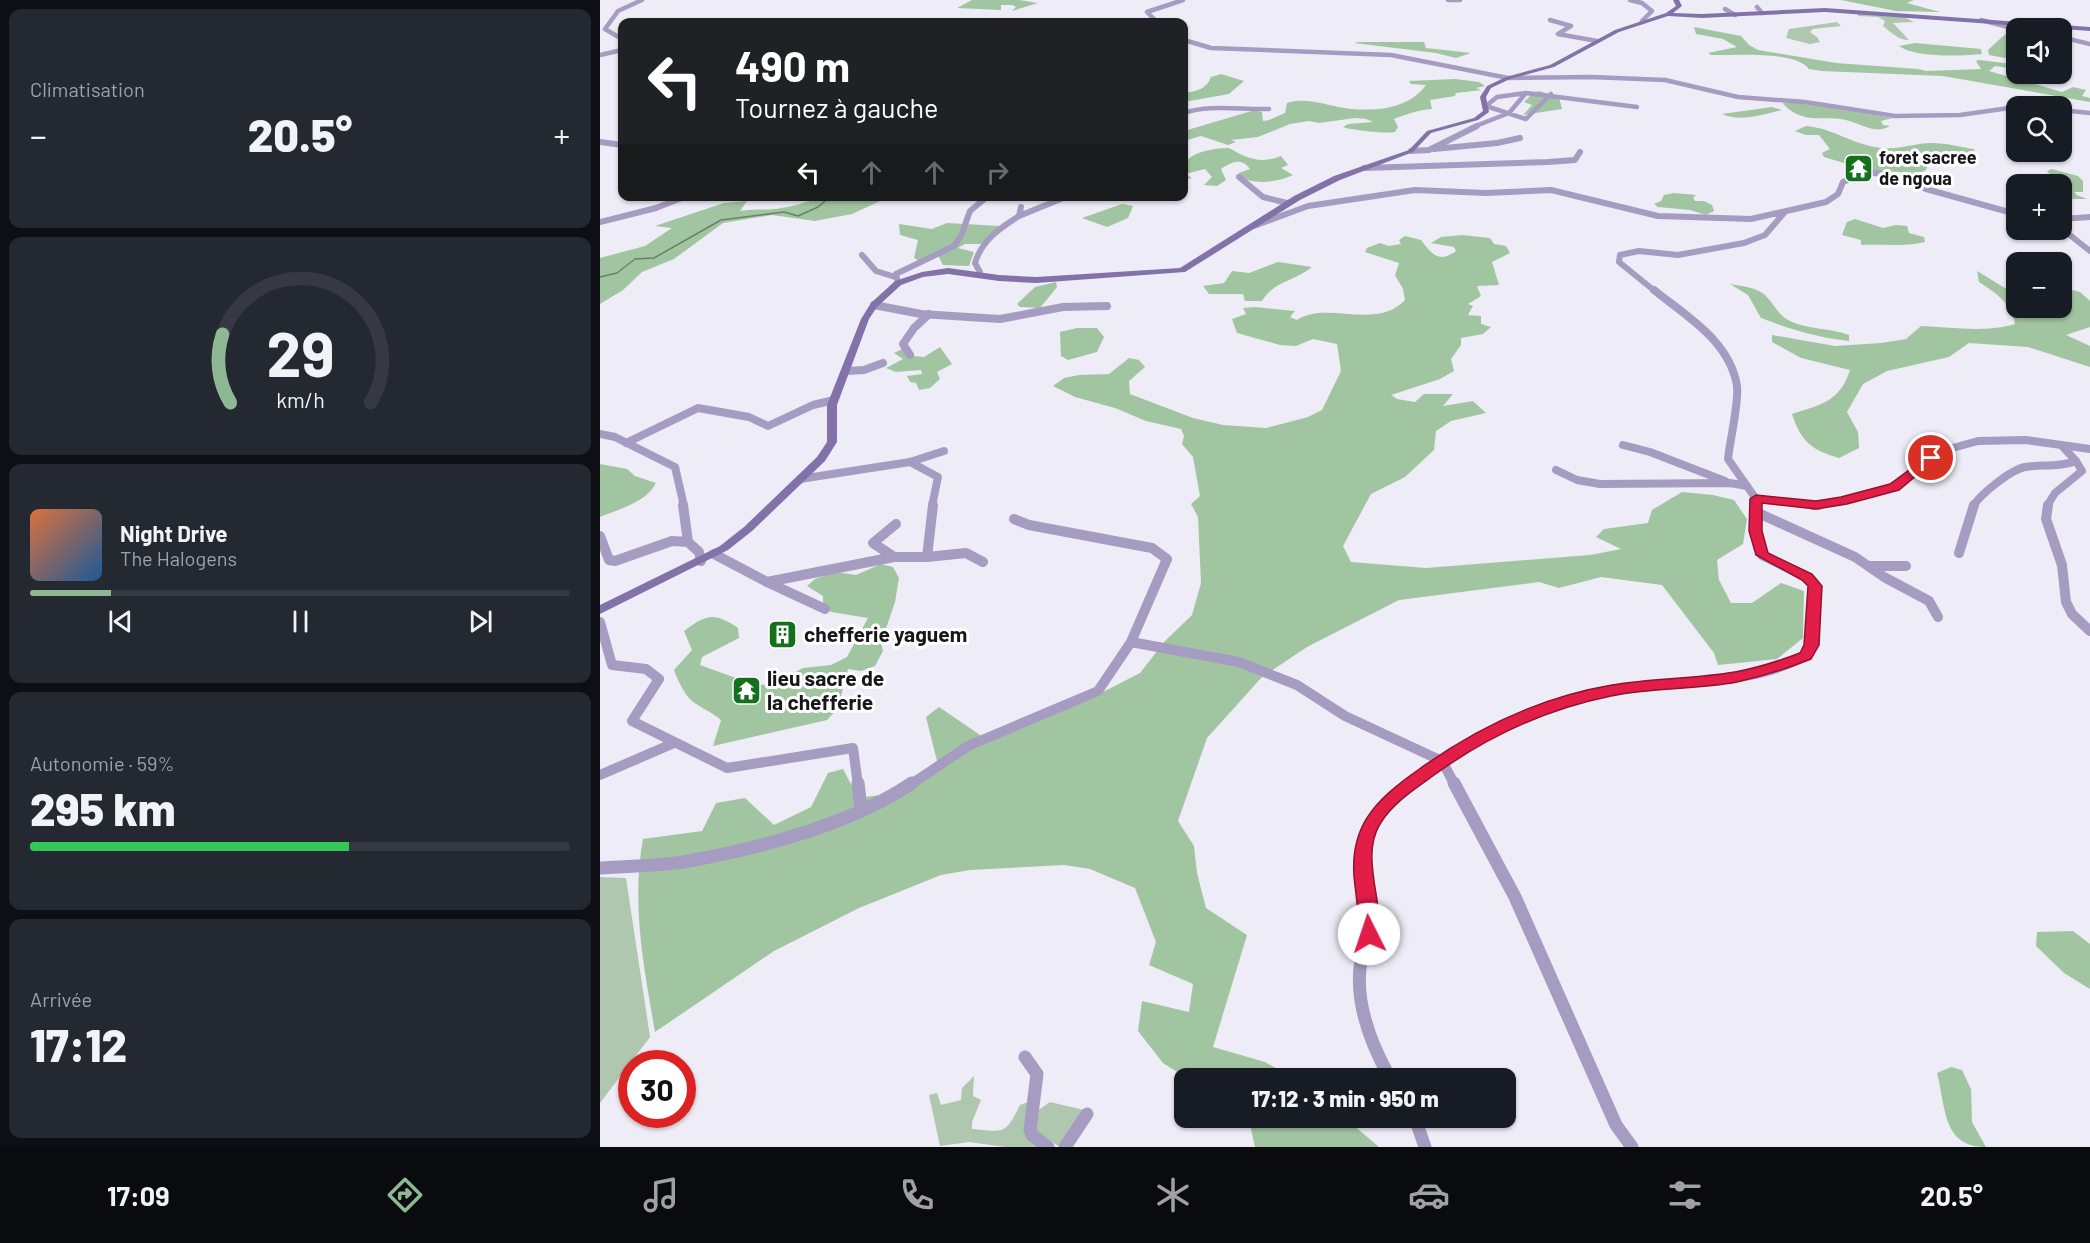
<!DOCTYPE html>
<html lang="fr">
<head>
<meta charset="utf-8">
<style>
  :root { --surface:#171b24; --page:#242831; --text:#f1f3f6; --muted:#9ea1a6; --line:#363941; --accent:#8eb894 }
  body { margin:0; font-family:Barlow,sans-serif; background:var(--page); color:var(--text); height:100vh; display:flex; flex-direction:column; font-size:22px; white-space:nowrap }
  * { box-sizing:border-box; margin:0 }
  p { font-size:20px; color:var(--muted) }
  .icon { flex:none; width:33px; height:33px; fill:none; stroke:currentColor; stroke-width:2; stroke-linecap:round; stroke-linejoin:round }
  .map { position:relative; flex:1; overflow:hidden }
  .sheet { display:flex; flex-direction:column; gap:9px; padding:9px; background:#0d0f14; width:600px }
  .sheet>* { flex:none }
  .banner { position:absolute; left:18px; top:18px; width:570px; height:183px; border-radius:12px; box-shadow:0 2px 4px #0004; background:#202124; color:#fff; overflow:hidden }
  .fabs { position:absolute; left:1406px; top:18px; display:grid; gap:12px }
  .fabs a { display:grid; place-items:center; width:66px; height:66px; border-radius:12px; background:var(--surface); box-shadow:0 2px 4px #0004; font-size:30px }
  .speed { position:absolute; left:18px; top:1050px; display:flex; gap:12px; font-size:30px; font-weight:700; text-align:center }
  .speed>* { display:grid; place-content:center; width:78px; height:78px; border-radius:50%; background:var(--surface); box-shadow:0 2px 4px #0004; line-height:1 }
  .speed .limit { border:9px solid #d22; background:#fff; color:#111 }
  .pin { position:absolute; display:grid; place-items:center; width:51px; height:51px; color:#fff; margin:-26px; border:3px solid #fff; border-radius:50%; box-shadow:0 2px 6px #0007 }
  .me { position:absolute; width:66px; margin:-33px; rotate:356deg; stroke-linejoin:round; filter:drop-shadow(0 0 4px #0008) }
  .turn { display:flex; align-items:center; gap:21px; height:126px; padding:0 18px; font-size:27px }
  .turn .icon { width:78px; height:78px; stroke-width:2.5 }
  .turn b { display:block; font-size:42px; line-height:51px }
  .lanes { display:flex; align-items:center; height:57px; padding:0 18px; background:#0003; justify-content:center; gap:30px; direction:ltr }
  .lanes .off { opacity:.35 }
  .big { font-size:45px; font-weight:800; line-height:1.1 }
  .sheet .card { flex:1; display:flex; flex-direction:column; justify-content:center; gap:9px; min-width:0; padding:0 21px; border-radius:12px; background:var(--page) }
  .sheet .dial { align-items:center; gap:0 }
  .dial svg { height:156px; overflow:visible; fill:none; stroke:var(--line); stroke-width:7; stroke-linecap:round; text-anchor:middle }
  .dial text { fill:var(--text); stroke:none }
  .song { display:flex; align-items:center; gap:18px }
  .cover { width:72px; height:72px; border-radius:9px; background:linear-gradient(135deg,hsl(20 70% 55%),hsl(210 70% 35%)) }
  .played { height:6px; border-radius:3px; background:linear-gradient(90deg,var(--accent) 15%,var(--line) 15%) }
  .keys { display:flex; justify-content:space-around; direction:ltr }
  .heat { display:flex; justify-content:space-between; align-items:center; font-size:33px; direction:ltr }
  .charge { height:9px; border-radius:4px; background:linear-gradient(90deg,#34c759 59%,var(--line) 0) }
  .trip { position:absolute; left:574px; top:1068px; width:342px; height:60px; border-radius:12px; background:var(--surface); box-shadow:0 2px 4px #0004; font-weight:800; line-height:60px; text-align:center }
  .dock { display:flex; height:96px; justify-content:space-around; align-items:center; background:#090b0e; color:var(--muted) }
  .dock .icon { width:42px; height:42px }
  .dock .on { color:var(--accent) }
  .dock b { font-size:27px; color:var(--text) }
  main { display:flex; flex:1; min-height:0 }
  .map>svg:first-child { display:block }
</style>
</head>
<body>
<main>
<section class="sheet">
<div class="card"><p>Climatisation</p>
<div class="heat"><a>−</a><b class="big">20.5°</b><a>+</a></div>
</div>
<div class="card dial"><svg viewBox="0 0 100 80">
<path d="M14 69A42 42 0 1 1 86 69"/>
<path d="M14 69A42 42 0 0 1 10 34" stroke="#8eb894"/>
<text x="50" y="56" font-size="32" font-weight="700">29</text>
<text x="50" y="72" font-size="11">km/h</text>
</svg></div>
<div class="card">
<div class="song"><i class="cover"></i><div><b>Night Drive</b><p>The Halogens</p></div></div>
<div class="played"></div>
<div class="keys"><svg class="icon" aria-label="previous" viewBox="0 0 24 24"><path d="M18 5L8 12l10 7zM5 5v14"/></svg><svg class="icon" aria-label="pause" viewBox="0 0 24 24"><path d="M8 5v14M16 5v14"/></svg><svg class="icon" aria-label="next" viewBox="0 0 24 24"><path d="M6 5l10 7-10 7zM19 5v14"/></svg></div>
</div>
<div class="card"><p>Autonomie · 59%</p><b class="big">295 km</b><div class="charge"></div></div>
<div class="card"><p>Arrivée</p><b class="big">17:12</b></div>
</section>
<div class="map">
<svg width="1490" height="1147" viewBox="0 0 1490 1147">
  <rect width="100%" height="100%" fill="#eeecf6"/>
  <!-- green -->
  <path fill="#afc7ae" d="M1258,13L1298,14L1314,22L1293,23L1309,40C1298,40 1291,32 1283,26L1285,21L1278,17L1258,16Z
    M1237,22L1241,26L1213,29L1210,32L1217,37L1220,42L1210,44L1186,38L1189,29Z
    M0,877L26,878L50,1037L0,1103Z
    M374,1076L373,1096L381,1100L372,1122V1129C405,1132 405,1135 420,1105L428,1102L424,1129L442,1147H405L369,1142L340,1146L329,1095L337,1093L341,1105L361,1100L362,1088Z
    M450,1102L484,1110L464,1142L458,1146L435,1130V1117L439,1114L437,1111Z"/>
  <!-- forest -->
  <path fill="#a2c5a1" d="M372,0H419L438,3L412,11L416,7L412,5H401V10L357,8Z
    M1241,0H1314L1307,3L1340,12L1296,11Z
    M1094,27L1141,36L1149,45L1158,50L1236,63L1318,69L1326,71L1381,69L1376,61L1379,60L1413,64L1415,67L1414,69L1395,66L1389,71L1462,92L1473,87L1486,90L1482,96L1490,98V102L1343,76L1222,71L1209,69C1195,50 1133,56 1111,55L1108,53L1137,47L1123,39L1096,34Z
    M1412,30L1416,31V60L1389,55L1388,50L1402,37Z
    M759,42H824L826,48L871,53L856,58L836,53L754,43Z
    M1315,43L1381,49L1382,54C1362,56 1316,58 1299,46Z
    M621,74L644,81L629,94L584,102V93C596,91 606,90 611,77Z
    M855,79L879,82L885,86L876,88L881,90L856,93L855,96L830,100L832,109C819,110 806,114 794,119L798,127L795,132C787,134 750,130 743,127L748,124L773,122L766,119L755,118L719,123L709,121L690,124L658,137L631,140L636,142L628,145L601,136L584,141V131L655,110L662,112L663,121L669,120L685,113L687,103C706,97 725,105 744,108C773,112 808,110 826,85L811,84L809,81Z
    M939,91L959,97L962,109L923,115L932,105L924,102L933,93Z
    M1183,103H1200L1293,118L1281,121L1283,125L1290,126C1274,136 1258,121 1241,119C1229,117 1213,120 1202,116C1195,114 1187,109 1183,103Z
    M1172,107L1182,110C1161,115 1141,122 1122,114Z
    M1206,126C1233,128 1253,145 1281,148C1298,150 1315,143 1332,143C1346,143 1360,147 1374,149L1375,157L1336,159L1329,163L1326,170L1312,177L1300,172L1251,170L1244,163L1224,157L1222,153L1230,149L1219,135H1206L1195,131Z
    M629,148C648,159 661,164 681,156L688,165L681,168L693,175C676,183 654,185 638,176L639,173L650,169C642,157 631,162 621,169L626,180L617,186L604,185L612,177L605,169L585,174L592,178L584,180C584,176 583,169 584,165C590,151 617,148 629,148Z
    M1452,169L1478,176L1483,181V192H1474L1477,195L1487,199H1471L1447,171Z
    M1074,193L1096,195L1093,198L1095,201H1104L1112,205L1114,211L1106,215L1090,210L1058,207L1054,204L1061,201L1064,195Z
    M222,197H289L252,214L215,221L172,215L123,223L74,259L42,272L23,290L0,304V258L45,246L72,228L55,226L124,203L147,201L140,211C152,209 163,210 175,209C192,207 206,202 222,197Z
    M522,204L533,206L528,218L507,227L482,218Z
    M1255,219L1283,228L1296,225L1307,226L1309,233L1324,237L1325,242C1304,247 1282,244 1261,245V240L1242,235L1247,222Z
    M347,223L400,226L381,244H365L358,248L374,252L369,266L343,265L337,253L320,261L314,258L318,240L300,235L299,224L332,229Z
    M862,235L890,238L894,244L906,246L910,253L892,262L899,285L877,286L881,296L868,304L873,306L868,315L881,316V324L891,327L883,334L861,338V345L851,359L854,371L840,379L791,395L797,399L815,402L824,394H853L843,406L873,401L886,413L851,421L836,431L834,450L805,477L771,494L743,546L751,562L826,568L990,555L1021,549L996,537L1004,529L1048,523L1052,510L1082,492L1113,495L1134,500L1147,519L1143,544L1117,560L1119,580L1131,603H1152L1181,583L1204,591L1203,638L1177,659L1118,665L1114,653L1062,585L1001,577L959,588L939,582L799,600L707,647L662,677L607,738L578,821L594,846L597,873L606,908L647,935L613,1047L665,1062L693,1078H587L563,1063L538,1031L542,1001L589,1012L593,984L549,965L556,942L535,888L490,869L464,865L370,870L341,875L259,908L174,951L55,1032C44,968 31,904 43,839L102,831L116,803L145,798L174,825L211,807L228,773L243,769L258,798L288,794L339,769L326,717L339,707L386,739L505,691L540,673L565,641L592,615L601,583L598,517L591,504L600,496L593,457L582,444L584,436L581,429L546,421L515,408L475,397L453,386L464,378L479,375L509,374L529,358L539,360L545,367L529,381L530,394L593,418L623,425L666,428L708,417L722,410L741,371L737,344L713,339L696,346L680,345L637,333L632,319L646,314L643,308L655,307L695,311L690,317L697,320C727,300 776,331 805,300L803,289L795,275L799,263L765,252L767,248L780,243L789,246L801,244L799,240L805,236L821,240C831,253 838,264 856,251L854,247L831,243L841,237Z
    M678,262L712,267C694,282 675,280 662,301H645L643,294H609L603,286L624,283L632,271L649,273Z
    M1377,271L1405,288L1416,286V308H1461V287L1480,292L1490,301V327L1466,335L1490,346V367L1428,347L1369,343L1349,357L1287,371L1263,384L1247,412L1258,432L1259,448L1239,458C1212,450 1201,442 1192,414C1220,405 1240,402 1250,370L1201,358L1172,342V335L1235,346L1281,343L1306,339L1321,326C1351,327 1386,333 1415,324C1412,304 1396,293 1379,282Z
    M456,282L457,287L440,308L420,307L417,304L435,287Z
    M1130,284C1141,286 1156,287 1165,295C1174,304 1178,315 1190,321C1209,330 1231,328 1249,335V341C1219,338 1189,329 1161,318L1148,295Z
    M477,328H497L504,337L497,352L468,360L461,356L460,332Z
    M340,347L352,364L337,372L340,379L330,388L319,390L316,383L310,382L307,376L322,374L321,370L296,372L286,368L303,359L294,353L302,349L311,350L314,356L324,357Z
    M0,464L27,469L35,476L56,483C47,502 19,509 0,517Z
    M281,564L293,567L299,578L295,602L281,643L283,651L275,666L261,671L248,669L238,708L227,720L113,746L121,720C112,712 101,708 92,701C83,693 78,680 74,670L92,650L84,631C107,614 114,612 138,628L139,638L102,657L100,665L147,682L170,686L203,668L231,665L247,657L268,618L231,612L223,603V596L207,586L215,579L235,572L256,575Z
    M1473,931L1490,944V989L1464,973L1436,946L1437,932Z
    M1351,1067L1362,1070L1371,1089L1372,1122L1386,1147C1342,1147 1346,1107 1337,1073Z
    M646,1118H745L779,1147H655L649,1120Z"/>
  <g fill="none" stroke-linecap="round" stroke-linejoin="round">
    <!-- stream -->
    <path stroke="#698168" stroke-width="1.5" d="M0,277L17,273L35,259L54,258L121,220L184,212L198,216L218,207L231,196"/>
    <!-- street-far4 -->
    <path stroke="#a69bc0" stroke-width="4.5" d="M848,0H860
      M1030,0L1042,3L1052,11L1042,21
      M1157,7L1162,13
      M1125,9L1135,15
      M950,20L971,26L958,34L997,41
      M1381,20L1416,29
      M274,21L303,22
      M557,22L547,12L583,0
      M1461,37L1490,44
      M22,39L5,29L18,11L42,0
      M584,40L611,48L791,55L908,78L991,77L1065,80L1138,97L1205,102L1295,116L1360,115L1416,107
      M0,55L22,50
      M886,106L897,97L926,93L1037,107
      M886,106L926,119L951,94
      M1461,110L1490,113
      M584,113C608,104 642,110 669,109
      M873,127L909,113L926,93"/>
    <!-- street-far3 -->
    <path stroke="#a69bc0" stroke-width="6" d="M0,142L22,145
      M834,149L897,143L920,138
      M811,151L829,150L877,126
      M764,168L948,162L975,160L980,152
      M639,177L663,197L687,203
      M419,216L468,196
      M1461,219L1490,217
      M0,222L56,208L87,196
      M654,226L708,206L815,190L886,193L951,190L1058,216L1151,219L1226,202L1238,194L1243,182L1264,172L1292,175L1326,189L1416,214
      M1461,228L1490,251
      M262,255L276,271L295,277
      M379,275L380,272L375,263C382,240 400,228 419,216L421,207
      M298,283L296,274L354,246L361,236L370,211L388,196
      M1056,292L1019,262L1020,255L1039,251L1078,255L1144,243L1165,235L1184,213"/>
    <!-- street-far2 -->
    <path stroke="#a69bc0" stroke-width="8" d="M1054,290C1086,316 1130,341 1137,386C1139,403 1130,440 1128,459L1156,499V506
      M274,305L321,314L400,319L463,307L507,306
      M310,355L303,344L314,328L329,314
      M247,371L264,370L283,363
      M0,434L15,437L75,467L84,506
      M26,443L98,408L149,417L168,426L213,405L234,400
      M1023,445L1050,452L1125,481
      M310,462L338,477L332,506
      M956,470L977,480L1000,484L1130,483L1147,486
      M200,479L310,462L344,451
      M1156,499L1217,505L1242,501L1294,487L1338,452L1378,441L1426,440L1490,449
      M1373,506C1381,494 1410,470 1425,467C1443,464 1458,468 1476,461L1463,447
      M1447,506L1455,493L1482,471L1476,461"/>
    <!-- street-far1 -->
    <path stroke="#a69bc0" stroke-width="10" d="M83,505L88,542L99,552L101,561
      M333,505L327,557L366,553L383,562
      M1213,505H1219
      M1448,505L1446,519L1462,565L1466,602L1472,614L1490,631
      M1156,512L1255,557L1284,577L1329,601L1338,617
      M414,519L429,525L552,548L567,559L531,642
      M0,536L9,560L15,561L72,541L88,542
      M1359,553L1374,505
      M114,554L167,582L294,557H327
      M294,557L273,543L296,524
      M1270,566H1306
      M167,582L225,609
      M0,622L12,665L46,669L59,679L32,721L127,768L253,748L258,785
      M0,775L74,743
      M310,785L368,746L498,691L531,642L639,662L697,685L745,716L842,761L855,785
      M808,785C867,739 936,705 1010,691C1068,680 1164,687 1210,651L1215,586L1207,577L1162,555L1156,531V505"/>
    <!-- street -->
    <path stroke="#a69bc0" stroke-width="13" d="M258,783L261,809
      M854,783L915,897L1016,1125L1032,1147
      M0,868C27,866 56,866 83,862C156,849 250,825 312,783
      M425,1057L437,1074L430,1130L432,1135L448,1147
      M790,1078C772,1046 756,1006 760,968C762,953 769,938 769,923C769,909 766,895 764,881C759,834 774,812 810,783
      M815,1118L825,1147
      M465,1147L487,1114"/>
    <!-- secondary -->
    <path fill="#8372a9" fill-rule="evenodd" d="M1073,0H1079L1082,6L1073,13L1102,14L1225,8L1490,27V31L1225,12L1102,18L1068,16L1019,32L954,67L910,79L891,88L886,97L889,112L878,120L831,133L813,152L740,180L700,200L585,272L436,283L399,281L348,274L323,277L301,285L277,307L269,319L237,405V442L225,461L152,531L128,550L0,614V605L120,546L144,527L217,457L227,442V405L261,319L271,303L295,281L322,272L348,268L399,275L436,277L580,268L694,196L734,176L809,150L827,131L874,118L883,111L880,97L887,86L906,77L950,65L1015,30L1066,13L1076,6Z"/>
  </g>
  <!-- route -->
  <path fill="#e11d48" stroke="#92132f" stroke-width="1.5" d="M1331,454L1337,458L1335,460L1299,490L1247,504L1216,509L1162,503V531L1168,553L1212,574L1222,586L1219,645L1211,659C1187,669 1163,676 1137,682C1096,690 1052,687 1011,696C947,709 890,735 837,773C818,787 793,802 780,824C758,859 789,914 776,940L769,942L762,940C759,932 757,898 755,886C747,828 774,801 818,770C876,728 941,697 1012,685C1053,678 1094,679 1135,672C1157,668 1179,661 1200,653L1204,645L1208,586L1202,580L1156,555L1149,531L1150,499L1156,495L1216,501L1241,497L1290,484Z"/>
  <!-- icons -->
  <defs>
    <symbol id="temple-square" viewBox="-11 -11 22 22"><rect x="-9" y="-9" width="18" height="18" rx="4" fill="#14701c" stroke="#fff"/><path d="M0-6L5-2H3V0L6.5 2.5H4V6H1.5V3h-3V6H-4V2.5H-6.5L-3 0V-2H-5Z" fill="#fff"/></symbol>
    <symbol id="building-square" viewBox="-11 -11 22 22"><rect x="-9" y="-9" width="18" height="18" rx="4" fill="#14701c" stroke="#fff"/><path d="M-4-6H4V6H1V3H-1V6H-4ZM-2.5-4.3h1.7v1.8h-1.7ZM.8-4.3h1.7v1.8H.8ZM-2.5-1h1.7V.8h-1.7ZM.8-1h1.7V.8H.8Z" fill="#fff"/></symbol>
  </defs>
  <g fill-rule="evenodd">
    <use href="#temple-square" x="1242" y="152" width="33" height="33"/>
    <use href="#building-square" x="166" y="618" width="33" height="33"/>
    <use href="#temple-square" x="130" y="674" width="33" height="33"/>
  </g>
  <g text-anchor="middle" stroke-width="6" stroke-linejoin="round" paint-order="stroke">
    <!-- far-poi labels -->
    <g font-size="18" font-weight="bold" fill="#17171a" stroke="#fff" text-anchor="start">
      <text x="1279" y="164">foret sacree<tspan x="1279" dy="21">de ngoua</tspan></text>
    </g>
    <!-- poi labels -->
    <g font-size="21" font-weight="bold" fill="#17171a" stroke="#fff" text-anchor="start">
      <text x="204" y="642">chefferie yaguem</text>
      <text x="167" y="686">lieu sacre de<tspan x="167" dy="24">la chefferie</tspan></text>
    </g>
  </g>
</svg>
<div class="fabs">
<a><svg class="icon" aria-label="sound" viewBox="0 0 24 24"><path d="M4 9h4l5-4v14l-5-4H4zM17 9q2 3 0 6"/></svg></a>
<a><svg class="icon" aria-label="search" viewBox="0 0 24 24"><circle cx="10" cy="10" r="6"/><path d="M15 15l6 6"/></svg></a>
<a>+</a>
<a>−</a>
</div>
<div class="speed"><div class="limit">30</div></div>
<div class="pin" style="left:1331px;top:458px;background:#d93025"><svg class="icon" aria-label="arrive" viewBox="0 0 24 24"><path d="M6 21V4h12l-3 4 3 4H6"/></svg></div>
<svg class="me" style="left:769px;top:934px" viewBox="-20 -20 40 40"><circle r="19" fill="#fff"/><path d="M0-13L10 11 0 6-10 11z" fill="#e11d48"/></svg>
<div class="trip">17:12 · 3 min · 950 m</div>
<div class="banner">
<div class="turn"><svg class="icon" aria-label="left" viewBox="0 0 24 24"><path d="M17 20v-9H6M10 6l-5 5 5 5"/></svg><div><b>490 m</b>Tournez à gauche</div></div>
<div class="lanes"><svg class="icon" aria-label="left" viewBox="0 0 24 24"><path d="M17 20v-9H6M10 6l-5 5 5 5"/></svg><svg class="icon off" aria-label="ahead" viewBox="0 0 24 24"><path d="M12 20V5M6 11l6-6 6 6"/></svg><svg class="icon off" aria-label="ahead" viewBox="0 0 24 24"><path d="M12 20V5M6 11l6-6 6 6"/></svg><svg class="icon off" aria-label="right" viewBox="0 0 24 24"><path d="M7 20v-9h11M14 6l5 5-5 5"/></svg></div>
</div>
</div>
</main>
<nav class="dock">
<b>17:09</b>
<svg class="icon on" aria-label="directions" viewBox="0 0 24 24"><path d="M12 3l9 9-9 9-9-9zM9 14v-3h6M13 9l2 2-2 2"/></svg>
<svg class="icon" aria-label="music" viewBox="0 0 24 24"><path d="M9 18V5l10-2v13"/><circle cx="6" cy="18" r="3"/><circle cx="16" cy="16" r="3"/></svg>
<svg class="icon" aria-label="phone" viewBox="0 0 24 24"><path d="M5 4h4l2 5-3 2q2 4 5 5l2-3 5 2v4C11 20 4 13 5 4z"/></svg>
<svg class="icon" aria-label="climate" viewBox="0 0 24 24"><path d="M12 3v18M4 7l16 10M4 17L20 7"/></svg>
<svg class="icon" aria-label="car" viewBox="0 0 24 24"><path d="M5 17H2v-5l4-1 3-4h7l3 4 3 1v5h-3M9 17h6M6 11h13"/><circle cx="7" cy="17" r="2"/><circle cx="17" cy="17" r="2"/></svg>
<svg class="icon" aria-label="filters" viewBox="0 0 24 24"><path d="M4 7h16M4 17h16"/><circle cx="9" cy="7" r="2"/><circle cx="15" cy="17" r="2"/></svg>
<b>20.5°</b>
</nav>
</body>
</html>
